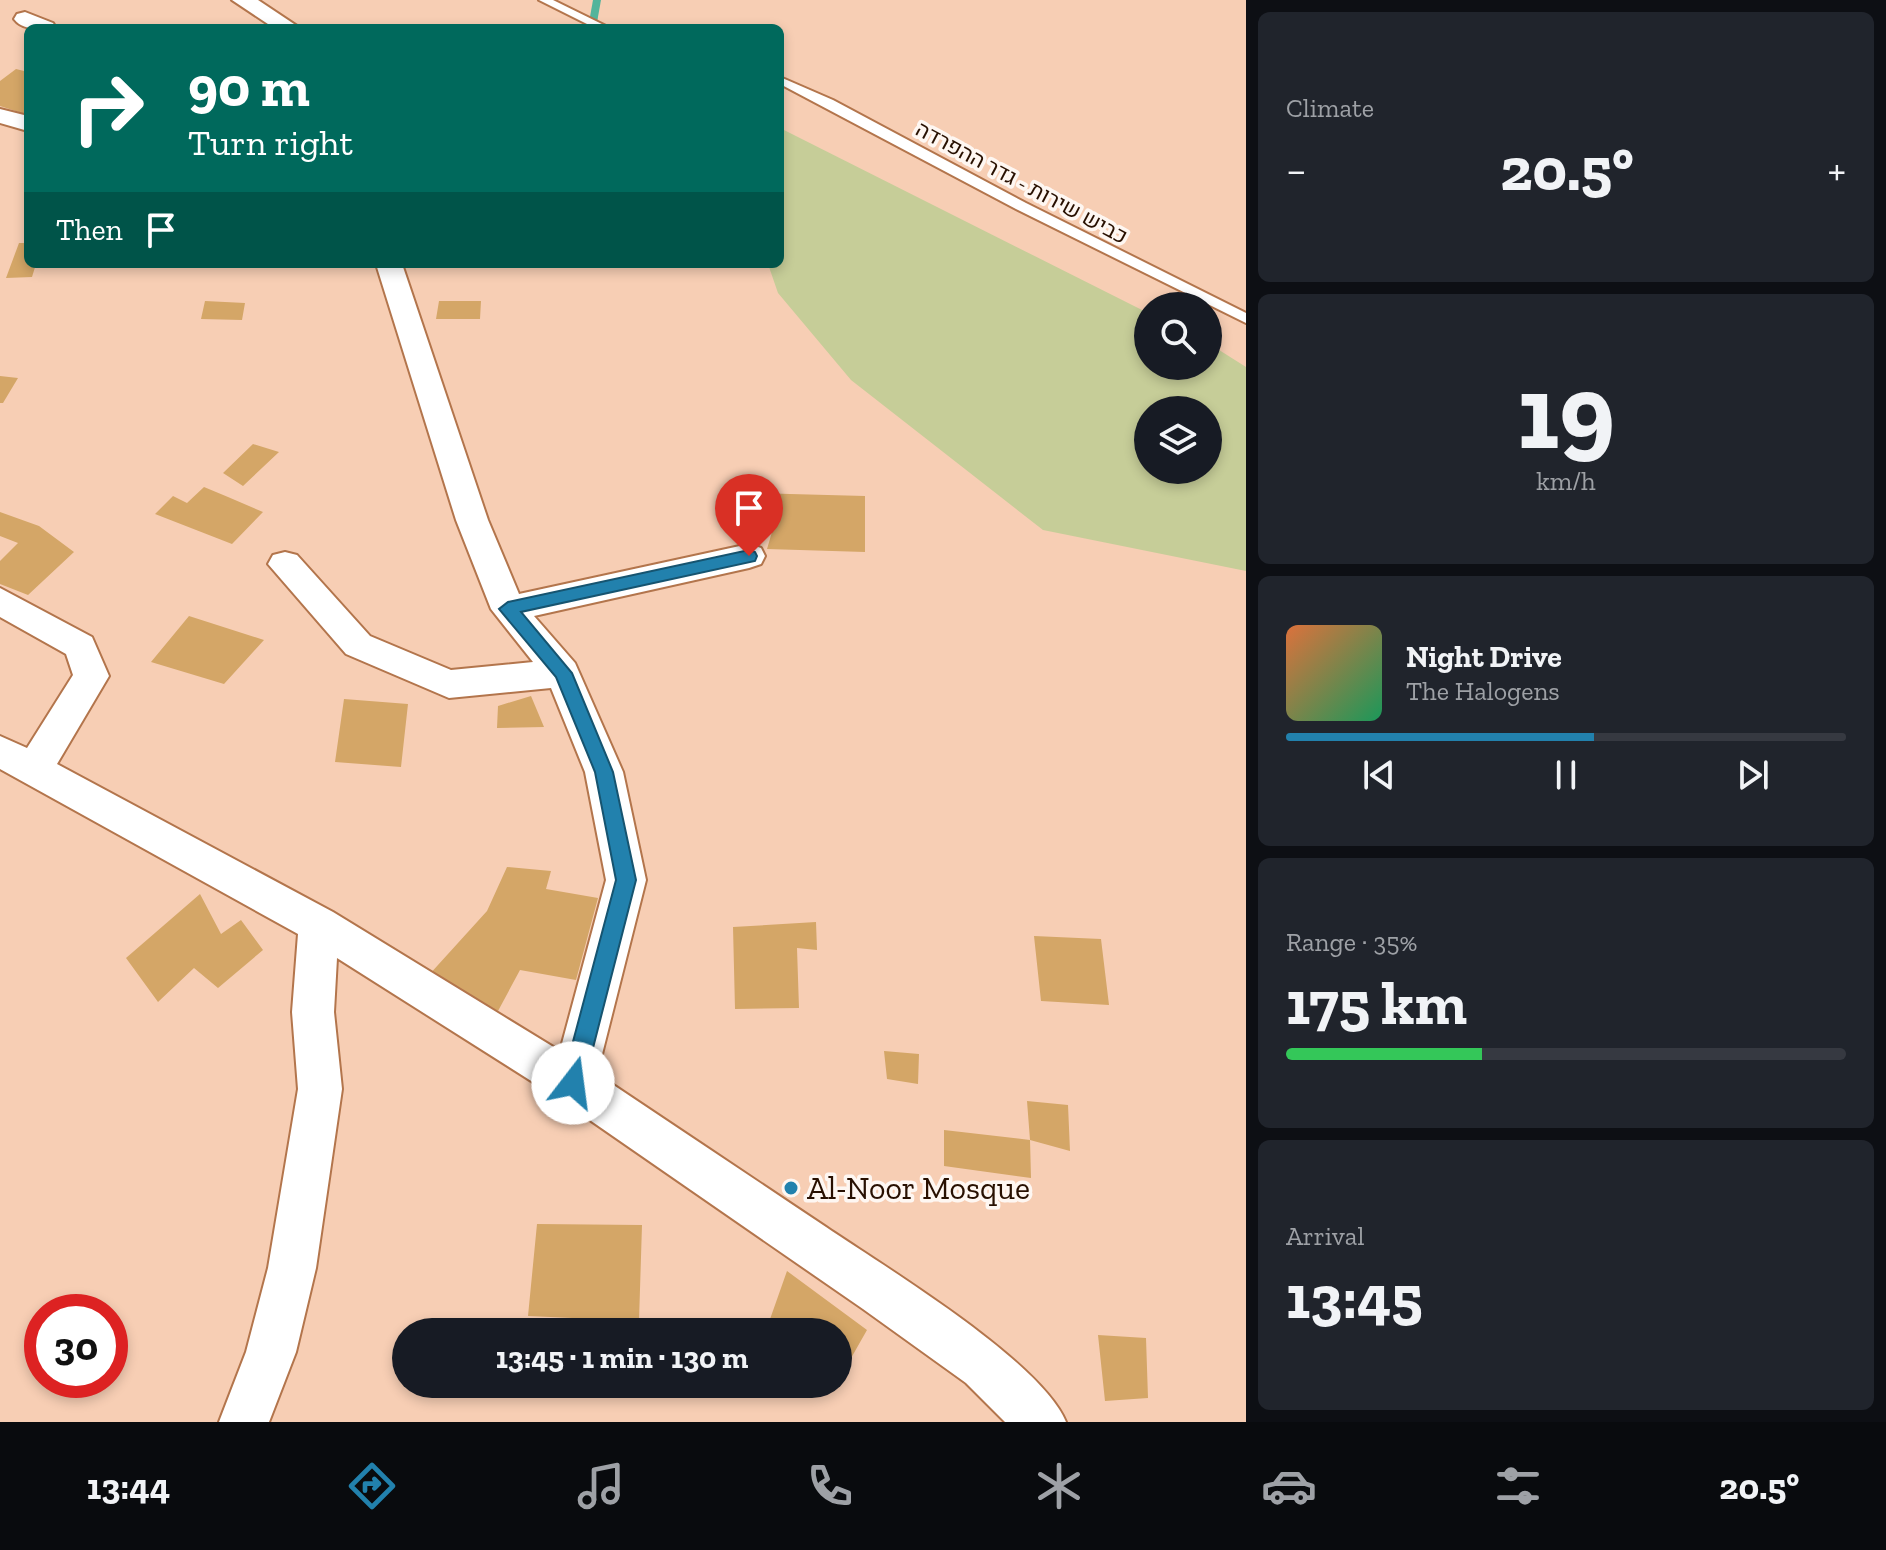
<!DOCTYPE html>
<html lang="en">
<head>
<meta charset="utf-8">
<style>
  :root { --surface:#171b24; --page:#20242c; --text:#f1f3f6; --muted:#9ea1a6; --line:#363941; --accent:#2281ad }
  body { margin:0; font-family:"Zilla Slab",Heebo,serif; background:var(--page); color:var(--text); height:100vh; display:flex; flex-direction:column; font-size:30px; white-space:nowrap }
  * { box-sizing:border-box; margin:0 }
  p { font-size:26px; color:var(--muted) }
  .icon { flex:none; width:44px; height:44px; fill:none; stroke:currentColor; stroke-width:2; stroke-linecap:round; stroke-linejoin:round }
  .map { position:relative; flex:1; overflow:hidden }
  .drawer { display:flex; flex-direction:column; gap:12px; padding:12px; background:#0d0f14; width:640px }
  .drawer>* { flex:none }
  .banner { position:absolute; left:24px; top:24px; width:760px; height:244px; border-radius:12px; box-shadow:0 4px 12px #0003; background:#00695c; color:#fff; overflow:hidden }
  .tools { position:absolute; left:1134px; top:292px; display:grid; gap:16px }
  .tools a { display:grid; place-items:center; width:88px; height:88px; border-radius:50%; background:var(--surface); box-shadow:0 4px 12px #0003; font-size:40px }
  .speed { position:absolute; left:24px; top:1294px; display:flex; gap:16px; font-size:40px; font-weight:700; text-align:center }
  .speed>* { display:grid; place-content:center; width:104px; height:104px; border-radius:50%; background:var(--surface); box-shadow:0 4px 12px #0003; line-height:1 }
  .speed .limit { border:12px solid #d22; background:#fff; color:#111 }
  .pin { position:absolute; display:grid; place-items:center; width:68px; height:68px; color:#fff; margin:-82px -34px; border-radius:50% 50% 50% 0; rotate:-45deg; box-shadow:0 0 8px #0007 }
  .pin .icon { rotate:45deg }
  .me { position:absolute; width:88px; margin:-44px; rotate:15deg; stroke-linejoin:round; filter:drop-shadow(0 0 6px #0008) }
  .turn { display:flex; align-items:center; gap:28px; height:168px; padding:0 32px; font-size:36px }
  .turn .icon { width:104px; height:104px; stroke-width:2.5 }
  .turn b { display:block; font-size:56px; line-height:68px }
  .then { display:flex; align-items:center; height:76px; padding:0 32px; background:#0003; gap:16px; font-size:30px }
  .big { font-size:60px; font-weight:700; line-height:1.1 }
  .drawer .card { flex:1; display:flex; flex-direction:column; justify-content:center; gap:12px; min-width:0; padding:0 28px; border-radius:12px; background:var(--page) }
  .drawer .dial { align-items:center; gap:0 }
  .dial b { font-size:104px; line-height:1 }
  .song { display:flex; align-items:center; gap:24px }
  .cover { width:96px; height:96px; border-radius:12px; background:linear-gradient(135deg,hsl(20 70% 55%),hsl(150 70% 35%)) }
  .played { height:8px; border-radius:4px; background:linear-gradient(90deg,var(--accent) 55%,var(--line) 55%) }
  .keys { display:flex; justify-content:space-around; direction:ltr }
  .heat { display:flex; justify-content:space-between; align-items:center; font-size:44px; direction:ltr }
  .charge { height:12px; border-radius:6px; background:linear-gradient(90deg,#34c759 35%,var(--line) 0) }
  .trip { position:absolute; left:392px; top:1318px; width:460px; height:80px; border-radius:40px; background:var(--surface); box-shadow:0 4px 12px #0003; font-weight:700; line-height:80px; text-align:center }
  .tab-bar { display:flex; height:128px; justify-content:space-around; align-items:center; background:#090b0e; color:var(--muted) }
  .tab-bar .icon { width:56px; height:56px }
  .tab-bar .current { color:var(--accent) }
  .tab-bar b { font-size:36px; color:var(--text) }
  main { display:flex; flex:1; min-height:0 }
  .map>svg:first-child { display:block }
</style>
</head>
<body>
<main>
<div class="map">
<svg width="1246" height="1422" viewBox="0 0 1246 1422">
  <rect width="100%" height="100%" fill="#f7ceb4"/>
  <!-- green -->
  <path fill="#c6cd98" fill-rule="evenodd" d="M780,128L1148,313V366H1208V343L1246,367V571L1043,530L851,380L778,293L768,264H780ZM1148,410H1208V470H1148Z"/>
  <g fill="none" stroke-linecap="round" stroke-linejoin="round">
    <!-- stream -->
    <path fill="#53b49b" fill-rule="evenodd" d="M593,0H601L596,28H588Z"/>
  </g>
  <!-- building -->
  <path fill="#d4a667" d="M16,69L28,72L24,80L28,81V115L0,106V81Z
    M19,243H28V264H36L32,277L6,278Z
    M205,301L245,303L242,320L201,319Z
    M439,301H481L480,319H436Z
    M0,376L18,378L3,403H0Z
    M253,444L279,452L243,486L223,473Z
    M204,487L228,497L263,512L232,544L155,514L173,496L187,503Z
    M752,493L865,496V552L767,549L772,532L750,530Z
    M0,512L39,526L74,552L28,595L0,584V561L18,543L0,536Z
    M189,616L264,640L224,684L151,662Z
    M531,696L544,727L497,728L498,706Z
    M344,699L408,704L401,767L335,762Z
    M507,867L551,871L546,889L598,898L576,980L520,970L498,1011L428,976L487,911Z
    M200,894L221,934L241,920L263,950L218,988L194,968L158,1002L126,958Z
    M816,922L817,950L797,948L799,1008L735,1009L733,927Z
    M1034,936L1101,939L1109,1005L1041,1001Z
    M884,1051L919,1054L918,1084L887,1079Z
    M1027,1101L1068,1105L1070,1151L1030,1140Z
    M944,1130L1030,1140L1031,1178L944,1166Z
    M537,1224L642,1225L639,1321L528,1316Z
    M787,1271L867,1330L842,1374L838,1371V1332H783L769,1322Z
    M1098,1335L1146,1338L1148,1398L1105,1401Z"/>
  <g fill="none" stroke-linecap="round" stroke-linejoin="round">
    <defs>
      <path id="service" d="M539,0H553L610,28H595Z
        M780,77L833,100L1026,203L1246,313V323L1016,209L780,84Z"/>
      <path id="minor" d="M232,0H258L300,28H274Z
        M25,12L53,23L56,28C41,28 24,32 14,19L17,14Z
        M0,109L28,116V131L0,123Z
        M376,264H402L488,520L519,594L749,544L761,548L765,556L761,564L749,568L534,616L575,663L623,772L646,880L597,1074C673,1125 750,1176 826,1227C885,1267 1041,1361 1066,1422H1005L966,1383L863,1309L558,1098L337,958L334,1012L342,1089L316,1268L296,1352L269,1422H219L246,1352L268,1268L298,1089L292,1012L298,934L0,769V736L27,748L73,675L66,654L0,617V588L92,637L109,676L57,764L333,912L560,1051L606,880L585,772L551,688L449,698L346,654L268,564L273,555L285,552L297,555L370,636L451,670L533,662L491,609L456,520Z"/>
    </defs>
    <!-- service casing -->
    <use href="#service" stroke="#b3754c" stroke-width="4"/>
    <!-- minor casing -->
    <use href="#minor" stroke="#b3754c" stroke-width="4"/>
    <!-- service -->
    <use href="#service" fill="#fff" fill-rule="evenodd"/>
    <!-- minor -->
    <use href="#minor" fill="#fff" fill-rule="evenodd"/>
  </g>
  <!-- route -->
  <path fill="#2281ad" stroke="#165470" stroke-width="2" d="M749,550L755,552L757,556L755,561L521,612L572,673L613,772L636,880L584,1083L580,1090L573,1093L565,1090L562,1083L616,880L595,772L556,677L499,609L508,602Z"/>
  <!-- markers -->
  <circle fill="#2281ad" stroke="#fef7f2" stroke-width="3" cx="791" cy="1188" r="8"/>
  <g text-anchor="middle" stroke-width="7" stroke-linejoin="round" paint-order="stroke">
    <!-- far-street labels -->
    <g font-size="22" fill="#281001" stroke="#fef7f2">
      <text transform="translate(1022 182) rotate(28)" y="8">כביש שירות - גדר ההפרדה</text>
    </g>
    <!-- near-poi labels -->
    <g font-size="32" fill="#281001" stroke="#fef7f2" text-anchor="start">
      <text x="807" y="1199">Al-Noor Mosque</text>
    </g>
  </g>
</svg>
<div class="tools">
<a><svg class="icon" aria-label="search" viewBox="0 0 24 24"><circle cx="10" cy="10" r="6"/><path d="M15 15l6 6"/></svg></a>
<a><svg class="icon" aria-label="layers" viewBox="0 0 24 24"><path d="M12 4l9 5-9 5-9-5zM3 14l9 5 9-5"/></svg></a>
</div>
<div class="speed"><div class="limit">30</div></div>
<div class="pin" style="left:749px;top:556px;background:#d93025"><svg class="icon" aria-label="arrive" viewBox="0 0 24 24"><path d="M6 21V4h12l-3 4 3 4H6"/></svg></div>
<svg class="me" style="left:573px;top:1083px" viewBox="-20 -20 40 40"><circle r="19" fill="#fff"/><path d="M0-13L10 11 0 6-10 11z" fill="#2281ad"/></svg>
<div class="trip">13:45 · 1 min · 130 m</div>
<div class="banner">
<div class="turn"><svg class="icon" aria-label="right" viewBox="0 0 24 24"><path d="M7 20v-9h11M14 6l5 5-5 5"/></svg><div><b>90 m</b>Turn right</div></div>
<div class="then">Then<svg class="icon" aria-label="arrive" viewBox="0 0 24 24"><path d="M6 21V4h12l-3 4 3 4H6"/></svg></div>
</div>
</div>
<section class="drawer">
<div class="card"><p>Climate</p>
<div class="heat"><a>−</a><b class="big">20.5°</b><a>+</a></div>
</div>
<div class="card dial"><b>19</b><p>km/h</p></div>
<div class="card">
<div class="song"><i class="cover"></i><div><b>Night Drive</b><p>The Halogens</p></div></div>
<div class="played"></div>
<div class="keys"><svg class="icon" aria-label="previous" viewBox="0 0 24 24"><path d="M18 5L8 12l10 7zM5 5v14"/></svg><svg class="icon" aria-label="pause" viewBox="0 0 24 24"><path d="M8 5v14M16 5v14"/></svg><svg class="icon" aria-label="next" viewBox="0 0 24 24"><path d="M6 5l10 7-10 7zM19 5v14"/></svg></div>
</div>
<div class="card"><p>Range · 35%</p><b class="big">175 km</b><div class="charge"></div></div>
<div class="card"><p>Arrival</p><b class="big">13:45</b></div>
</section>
</main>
<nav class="tab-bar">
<b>13:44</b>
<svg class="icon current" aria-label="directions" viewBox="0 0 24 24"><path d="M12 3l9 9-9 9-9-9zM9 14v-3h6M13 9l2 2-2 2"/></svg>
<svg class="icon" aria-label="music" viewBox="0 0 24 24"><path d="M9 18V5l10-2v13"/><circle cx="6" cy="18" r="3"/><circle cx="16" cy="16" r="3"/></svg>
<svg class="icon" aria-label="phone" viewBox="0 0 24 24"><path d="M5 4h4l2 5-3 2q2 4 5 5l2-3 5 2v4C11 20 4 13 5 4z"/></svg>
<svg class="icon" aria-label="climate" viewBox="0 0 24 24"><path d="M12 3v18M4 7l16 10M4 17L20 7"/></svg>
<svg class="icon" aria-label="car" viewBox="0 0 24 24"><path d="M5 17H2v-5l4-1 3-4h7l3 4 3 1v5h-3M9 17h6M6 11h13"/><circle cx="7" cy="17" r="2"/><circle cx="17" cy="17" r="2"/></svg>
<svg class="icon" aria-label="filters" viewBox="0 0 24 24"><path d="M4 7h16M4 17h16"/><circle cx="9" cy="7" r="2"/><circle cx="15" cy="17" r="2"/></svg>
<b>20.5°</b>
</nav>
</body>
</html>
